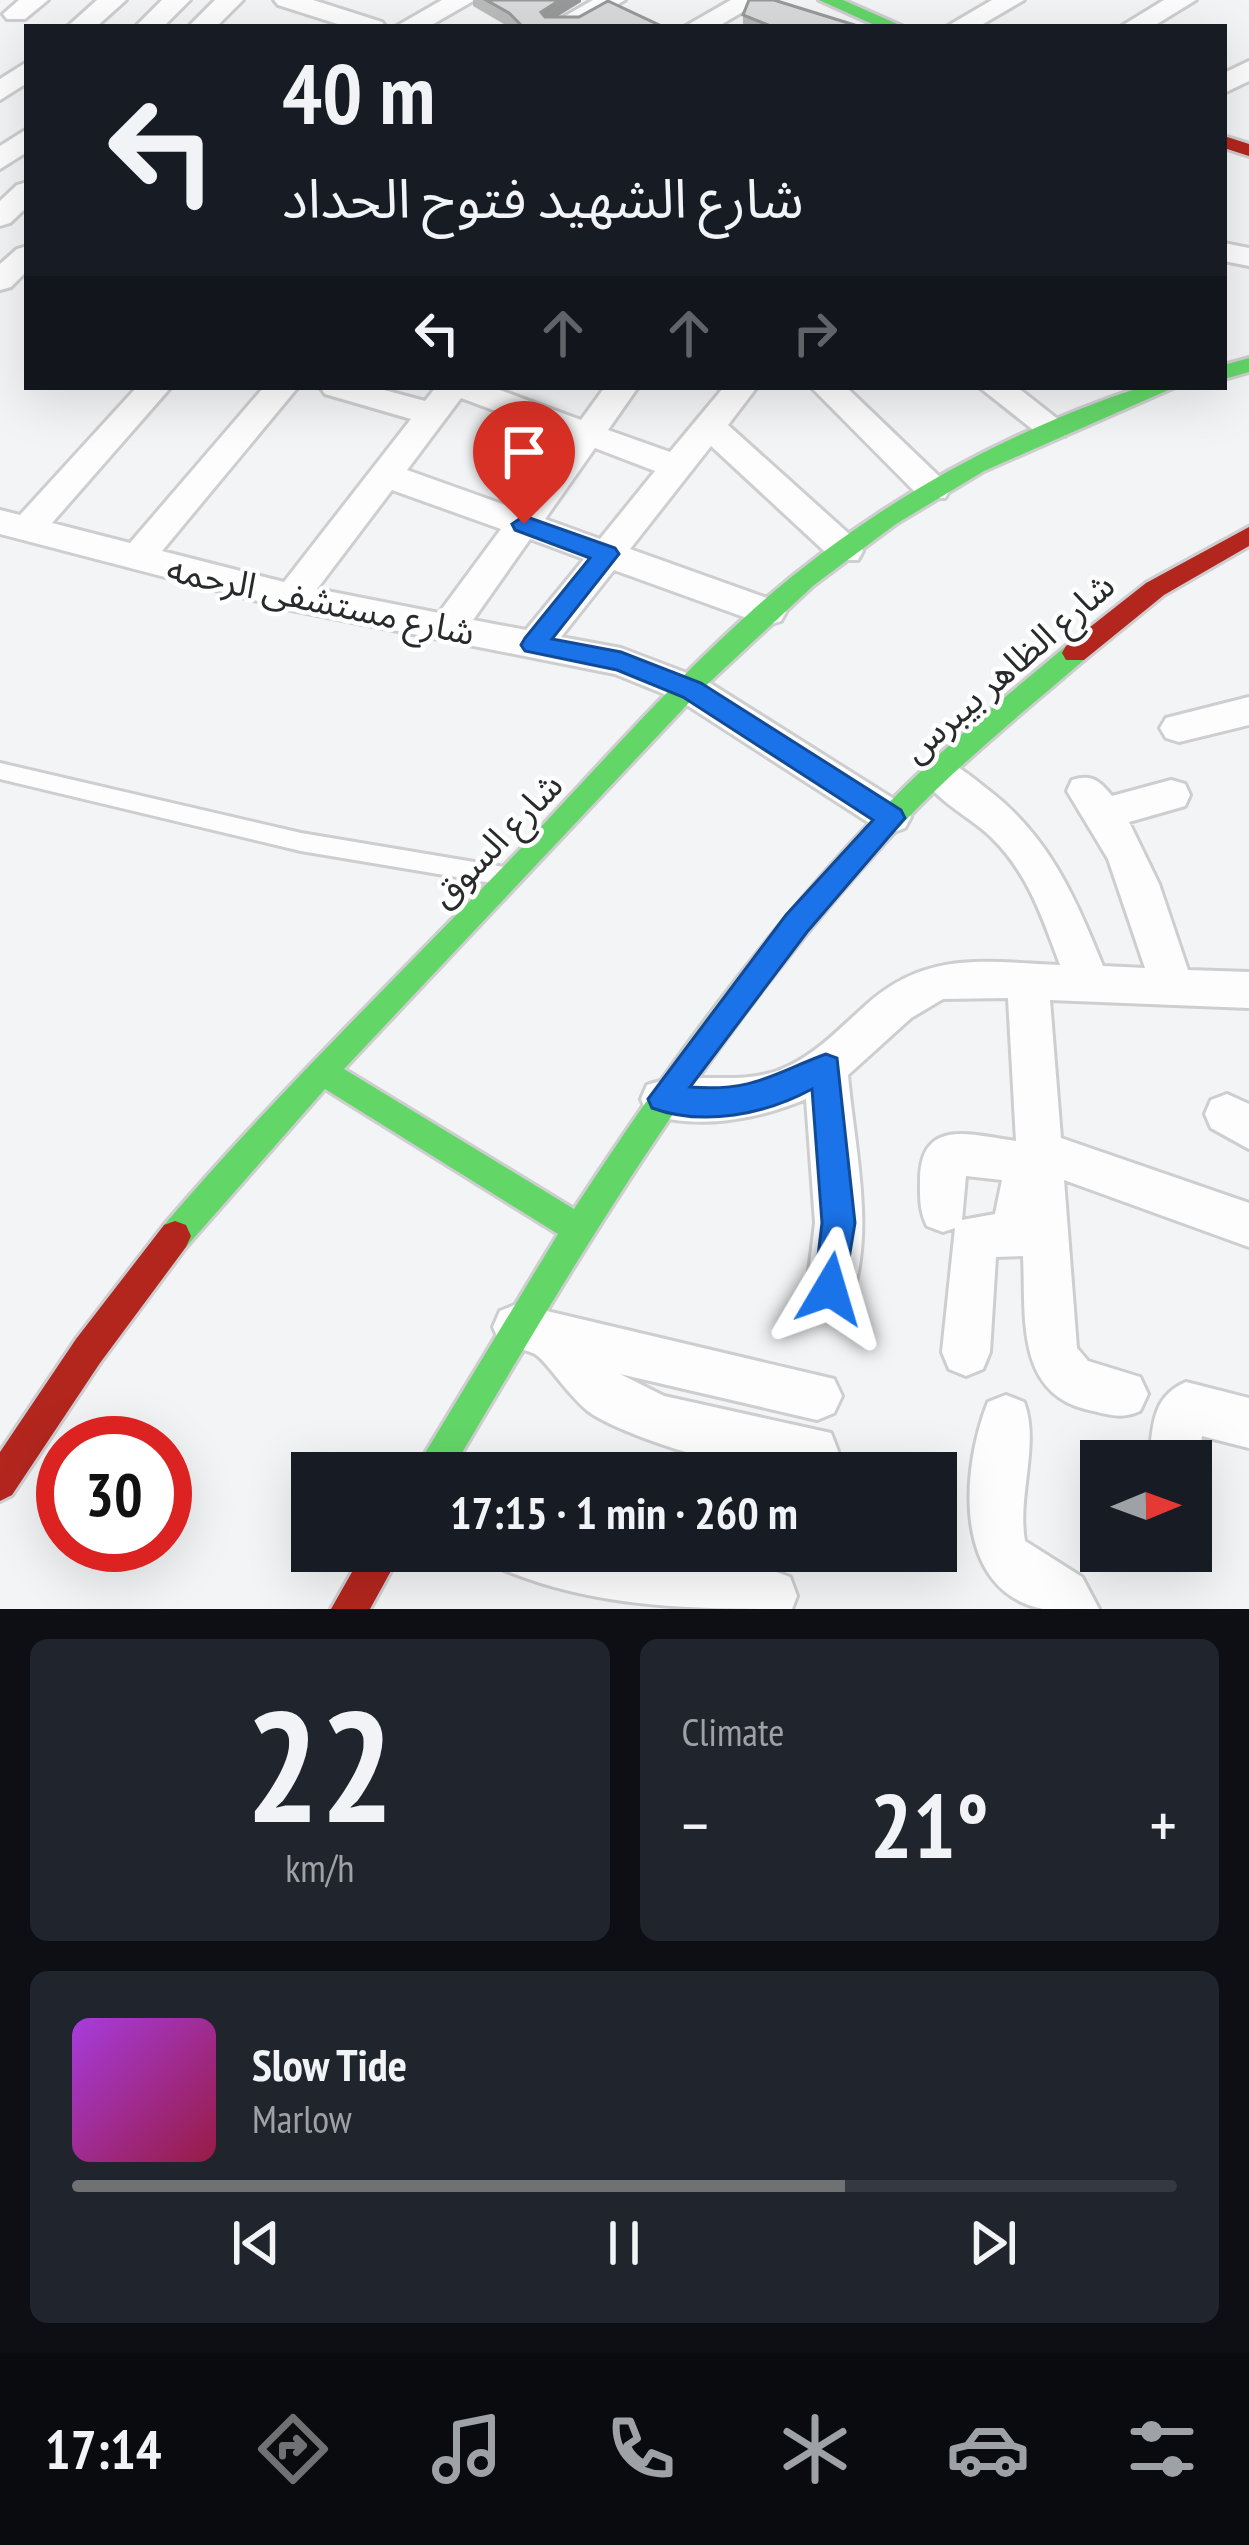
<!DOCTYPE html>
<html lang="en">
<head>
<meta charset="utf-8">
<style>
  :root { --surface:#171b24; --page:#20242c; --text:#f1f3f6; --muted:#9ea1a6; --line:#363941; --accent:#6f7172 }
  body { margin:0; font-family:"PT Sans Narrow","Noto Sans Arabic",sans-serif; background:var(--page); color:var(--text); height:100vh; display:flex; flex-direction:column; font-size:45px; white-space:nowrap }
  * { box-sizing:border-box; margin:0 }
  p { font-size:39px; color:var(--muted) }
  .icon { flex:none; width:66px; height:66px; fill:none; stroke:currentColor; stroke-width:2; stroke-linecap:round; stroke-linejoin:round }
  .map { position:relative; height:1609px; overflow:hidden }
  .drawer { display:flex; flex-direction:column; gap:30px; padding:30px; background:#0d0f14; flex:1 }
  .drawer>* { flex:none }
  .hud { position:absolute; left:24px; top:24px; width:1203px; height:366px; border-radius:0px; box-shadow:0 12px 48px #0002; background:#171b24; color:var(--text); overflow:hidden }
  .needle { width:78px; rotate:89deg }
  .buttons { position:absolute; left:1080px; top:1440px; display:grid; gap:24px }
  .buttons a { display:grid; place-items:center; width:132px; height:132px; border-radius:0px; background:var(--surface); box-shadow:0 12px 48px #0002; font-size:60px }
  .speed { position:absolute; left:36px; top:1416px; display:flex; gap:24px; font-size:60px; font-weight:700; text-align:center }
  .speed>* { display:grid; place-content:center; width:156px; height:156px; border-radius:50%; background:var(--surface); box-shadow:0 12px 48px #0002; line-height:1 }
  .speed .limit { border:18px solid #d22; background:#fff; color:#111 }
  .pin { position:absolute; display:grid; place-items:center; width:102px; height:102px; color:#fff; margin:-123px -51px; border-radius:50% 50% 50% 0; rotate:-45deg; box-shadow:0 0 12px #0007 }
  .pin .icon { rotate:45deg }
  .me { position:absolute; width:132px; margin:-66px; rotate:7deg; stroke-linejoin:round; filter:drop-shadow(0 0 9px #0008) }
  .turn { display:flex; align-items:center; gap:42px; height:252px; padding:0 60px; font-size:54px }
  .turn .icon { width:156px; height:156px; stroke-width:2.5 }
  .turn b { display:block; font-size:84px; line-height:102px }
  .lanes { display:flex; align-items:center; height:114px; padding:0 60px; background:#0003; justify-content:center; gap:60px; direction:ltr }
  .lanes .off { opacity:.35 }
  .big { font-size:90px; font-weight:700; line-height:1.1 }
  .drawer .tile { flex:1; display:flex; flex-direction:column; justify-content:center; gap:18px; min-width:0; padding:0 42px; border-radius:18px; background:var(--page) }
  .drawer .dial { align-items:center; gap:0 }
  .dial b { font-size:156px; line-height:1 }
  .song { display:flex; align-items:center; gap:36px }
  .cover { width:144px; height:144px; border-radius:18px; background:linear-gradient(135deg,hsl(280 70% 55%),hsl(340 70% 35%)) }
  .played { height:12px; border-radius:6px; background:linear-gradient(90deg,var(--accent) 70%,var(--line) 70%) }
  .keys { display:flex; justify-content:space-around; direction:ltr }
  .heat { display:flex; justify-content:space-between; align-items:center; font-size:66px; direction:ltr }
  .drawer .tiles { flex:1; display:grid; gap:30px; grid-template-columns:1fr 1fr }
  .tile:last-child { grid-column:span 2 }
  .trip { position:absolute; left:291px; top:1452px; width:666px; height:120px; border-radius:0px; background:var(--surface); box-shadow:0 12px 48px #0002; font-weight:700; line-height:120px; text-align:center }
  .tab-bar { display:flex; height:192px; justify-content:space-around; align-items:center; background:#090b0e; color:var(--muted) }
  .tab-bar .icon { width:84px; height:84px }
  .tab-bar .selected { color:var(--accent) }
  .tab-bar b { font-size:54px; color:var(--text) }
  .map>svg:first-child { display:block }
</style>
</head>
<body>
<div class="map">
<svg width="1249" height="1609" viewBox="0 0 1249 1609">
  <rect width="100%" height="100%" fill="#f2f4f5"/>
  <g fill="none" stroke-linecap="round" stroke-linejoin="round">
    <defs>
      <path id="lane" d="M0,763L301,833L504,867L512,870L515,876L512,882L504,885L301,851L0,779Z"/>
      <path id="street" d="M19,0H48L25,19H7L3,14Z
        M97,0H126L96,27H67Z
        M162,0H190L163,27H135Z
        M215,0H243L216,27H188Z
        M274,0H313L382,22L386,27H347L278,5Z
        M442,0H475L428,27H395Z
        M593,0H625L579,27H546Z
        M731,0H763L717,27H684Z
        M992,0H1024L978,27H946Z
        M1164,0H1196L1152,27H1120Z
        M1249,61V81L1224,93V73Z
        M27,62V83L0,100V79Z
        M27,129V152L0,169V146Z
        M27,182V207L10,223L0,226V201L17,185Z
        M1224,243L1249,248V266L1224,261Z
        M27,246V271L11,287L0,290V264L17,249Z
        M137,387H171L52,523L130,543L264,387H298L162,551L284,582L411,419L325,394L320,387H373L425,401L436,387H492L581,420L605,387H638L608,430L670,452L724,387H757L728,425L858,542L863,551L858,560H834L711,446L630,549L781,603L786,612L781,621L768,625L755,621L614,570L561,637L621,648L705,680L905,806L911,817L905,828L891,833L877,828L679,700L615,674L292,610L0,534V510L20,515ZM461,398L568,438L516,509L407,470ZM595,448L655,471L600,539L545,519ZM392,490L501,529L439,613L317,589ZM530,539L584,559L526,630L473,620Z
        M811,387H846L945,482L950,490L945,498H921Z
        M979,387H1017L1069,428L1065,436H1041Z
        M1249,697V725L1179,742L1166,738L1160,728L1166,718Z
        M940,759C958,765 972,777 987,789C1048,835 1075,896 1103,966L1145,968L1108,859L1067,791L1072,780C1092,774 1099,780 1112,796L1171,780L1185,784L1190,795L1185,806L1129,822L1159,884L1188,970L1249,972V1008L1050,1000L1061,1138L1249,1203V1247L1064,1180L1077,1348L1088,1361L1140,1377L1148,1394L1140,1411C1120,1420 1107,1414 1085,1409C1015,1391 1026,1314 1023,1256L996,1257L990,1352L983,1369L966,1376L949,1369L942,1352L955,1228L943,1232L927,1226C919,1210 920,1196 920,1179C921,1116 974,1136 1016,1141L1008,998L943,999L911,1018L848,1075C854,1146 877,1238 848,1305L831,1312L814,1305L807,1289L815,1223L806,1099C759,1119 697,1131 647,1113L641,1099L647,1085C688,1070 735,1086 777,1071C813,1058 839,1029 866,1005C927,950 985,962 1060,965C1043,919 1028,873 992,838C971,817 935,801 921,774L926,763ZM966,1176L1002,1180L995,1214L962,1220Z
        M1227,1094L1249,1104V1149L1211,1128L1205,1114L1211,1100Z
        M517,1304L834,1379L842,1396L834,1413L817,1420L620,1374L664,1396L831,1433L838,1451L831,1469C785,1488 634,1441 592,1414C570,1399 547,1361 535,1354C525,1349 511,1348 500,1343L493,1327L500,1311Z
        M1186,1382L1249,1398V1448L1202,1436L1199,1461L1191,1479V1461H1149C1153,1427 1151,1397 1186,1382Z
        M1006,1395L1024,1402C1040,1443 1017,1496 1025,1541L1082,1577L1099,1609C1082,1609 1060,1609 1043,1609C952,1591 961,1469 988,1402Z
        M494,1551H635L771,1570L790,1577L797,1596L792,1609C692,1609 595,1608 502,1569Z"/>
      <path id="fast" d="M819,0H843L904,27H879Z
        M1249,358V372L1224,379V365Z
        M1141,387H1175L984,471L896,524L814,585L699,692L344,1069L574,1209C666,1068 765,932 881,811C938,751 1003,699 1066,646H1084L1088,653L1084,660C1022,713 958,765 902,824C720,1018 584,1246 450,1473H413L558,1234L325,1089L186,1247L175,1251L164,1247L159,1236L164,1225C271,1100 387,987 502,868C586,781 665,688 756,607C868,508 999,434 1141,387Z"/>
      <path id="jam" d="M1224,136L1249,144V156L1224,148Z
        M1249,527V546L1164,595L1084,660H1066L1062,653L1066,646L1146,583Z
        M175,1221L186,1225L191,1236L186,1247L100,1363L12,1495L0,1501V1452L76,1339L164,1225Z
        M364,1551H402L370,1609H331Z"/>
    </defs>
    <!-- lane casing -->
    <use href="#lane" stroke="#ceced0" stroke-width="6"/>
    <!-- street casing -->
    <use href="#street" stroke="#ceced0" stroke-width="6"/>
    <!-- fast casing -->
    <use href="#fast" stroke="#ceced0" stroke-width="6"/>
    <!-- jam casing -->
    <use href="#jam" stroke="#ceced0" stroke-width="6"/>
    <!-- lane -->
    <use href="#lane" fill="#fdfdfe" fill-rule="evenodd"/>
    <!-- street -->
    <use href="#street" fill="#fdfdfe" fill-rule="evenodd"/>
    <!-- fast -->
    <use href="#fast" fill="#63d668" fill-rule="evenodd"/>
    <!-- jam -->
    <use href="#jam" fill="#b3261e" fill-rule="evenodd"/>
  </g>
  <!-- wall -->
  <path fill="#bbbbbc" d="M473,0H581L556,17L659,25V27H509L473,6Z
    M743,15L861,27H743Z"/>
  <!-- shaded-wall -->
  <path fill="#989999" d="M560,0H581V2L542,26L541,12Z"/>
  <!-- building -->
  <path fill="#d9dadb" stroke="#989999" stroke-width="3" d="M486,0H560L541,12L545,17H579L608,1L659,25L654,27H523L509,13Z
    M749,0H774L861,27H773L743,15Z"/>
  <!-- route -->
  <path fill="#1a73e8" stroke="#114b97" stroke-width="3" d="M524,516L615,548L619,554L552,639L621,652L701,683L901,810L905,818L807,932L690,1087C753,1092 772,1074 826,1054L837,1058L855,1223L842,1300L830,1305L819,1300L814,1289L822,1223L812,1089C766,1114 704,1127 652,1108L648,1099L786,915L873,820L683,697L617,670L525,651L521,645L525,638L590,558L515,530L512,524Z"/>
  <g text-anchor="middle" stroke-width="9" stroke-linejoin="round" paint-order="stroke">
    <!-- street labels -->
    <g font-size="36" fill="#292a2b" stroke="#fff">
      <text transform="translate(321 600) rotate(12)" y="13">شارع مستشفى الرحمه</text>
      <text transform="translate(1008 667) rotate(-41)" y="13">شارع الظاهر بيبرس</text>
      <text transform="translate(496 840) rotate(-46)" y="13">شارع السوق</text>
    </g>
  </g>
</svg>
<div class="buttons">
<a><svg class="needle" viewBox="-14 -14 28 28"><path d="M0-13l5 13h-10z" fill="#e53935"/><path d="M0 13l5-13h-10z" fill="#9ea1a6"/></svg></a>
</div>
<div class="speed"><div class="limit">30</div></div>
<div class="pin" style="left:524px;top:524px;background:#d93025"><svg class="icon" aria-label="arrive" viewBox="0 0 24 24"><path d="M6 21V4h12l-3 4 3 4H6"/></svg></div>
<svg class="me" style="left:830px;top:1289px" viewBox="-20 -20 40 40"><path d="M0-17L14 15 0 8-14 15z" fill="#1a73e8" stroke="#fff" stroke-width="4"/></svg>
<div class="trip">17:15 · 1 min · 260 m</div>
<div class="hud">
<div class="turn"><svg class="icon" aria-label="left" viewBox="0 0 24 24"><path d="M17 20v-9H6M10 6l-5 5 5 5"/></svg><div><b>40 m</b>شارع الشهيد فتوح الحداد</div></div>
<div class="lanes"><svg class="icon" aria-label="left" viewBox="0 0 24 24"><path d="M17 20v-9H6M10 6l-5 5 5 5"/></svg><svg class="icon off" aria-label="ahead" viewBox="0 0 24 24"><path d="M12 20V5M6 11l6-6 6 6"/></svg><svg class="icon off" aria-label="ahead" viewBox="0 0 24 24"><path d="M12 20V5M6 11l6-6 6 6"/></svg><svg class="icon off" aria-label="right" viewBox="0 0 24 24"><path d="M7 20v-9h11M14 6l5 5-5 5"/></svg></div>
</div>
</div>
<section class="drawer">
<div class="tiles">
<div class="tile dial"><b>22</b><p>km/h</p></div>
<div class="tile"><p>Climate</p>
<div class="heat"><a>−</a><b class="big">21°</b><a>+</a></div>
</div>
<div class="tile">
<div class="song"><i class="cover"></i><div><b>Slow Tide</b><p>Marlow</p></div></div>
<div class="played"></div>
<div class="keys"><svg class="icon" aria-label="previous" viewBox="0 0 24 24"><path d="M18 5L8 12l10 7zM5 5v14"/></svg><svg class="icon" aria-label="pause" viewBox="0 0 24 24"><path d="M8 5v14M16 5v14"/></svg><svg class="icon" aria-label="next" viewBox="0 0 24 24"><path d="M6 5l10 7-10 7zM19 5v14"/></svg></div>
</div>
</div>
</section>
<nav class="tab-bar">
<b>17:14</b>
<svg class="icon selected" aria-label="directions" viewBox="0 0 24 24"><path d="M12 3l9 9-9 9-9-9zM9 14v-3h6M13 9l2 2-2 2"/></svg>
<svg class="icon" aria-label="music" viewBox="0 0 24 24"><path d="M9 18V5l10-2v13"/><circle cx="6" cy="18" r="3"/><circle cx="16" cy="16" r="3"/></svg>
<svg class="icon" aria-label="phone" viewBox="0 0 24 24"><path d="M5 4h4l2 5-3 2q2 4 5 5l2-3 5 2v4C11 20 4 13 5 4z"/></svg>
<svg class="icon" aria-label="climate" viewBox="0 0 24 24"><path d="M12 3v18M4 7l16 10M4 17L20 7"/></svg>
<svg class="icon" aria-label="car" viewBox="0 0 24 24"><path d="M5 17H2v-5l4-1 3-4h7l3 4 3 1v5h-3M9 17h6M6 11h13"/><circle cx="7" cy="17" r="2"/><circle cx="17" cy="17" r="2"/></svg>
<svg class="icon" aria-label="filters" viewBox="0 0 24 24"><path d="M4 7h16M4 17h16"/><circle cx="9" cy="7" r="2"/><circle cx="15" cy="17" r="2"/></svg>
</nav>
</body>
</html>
